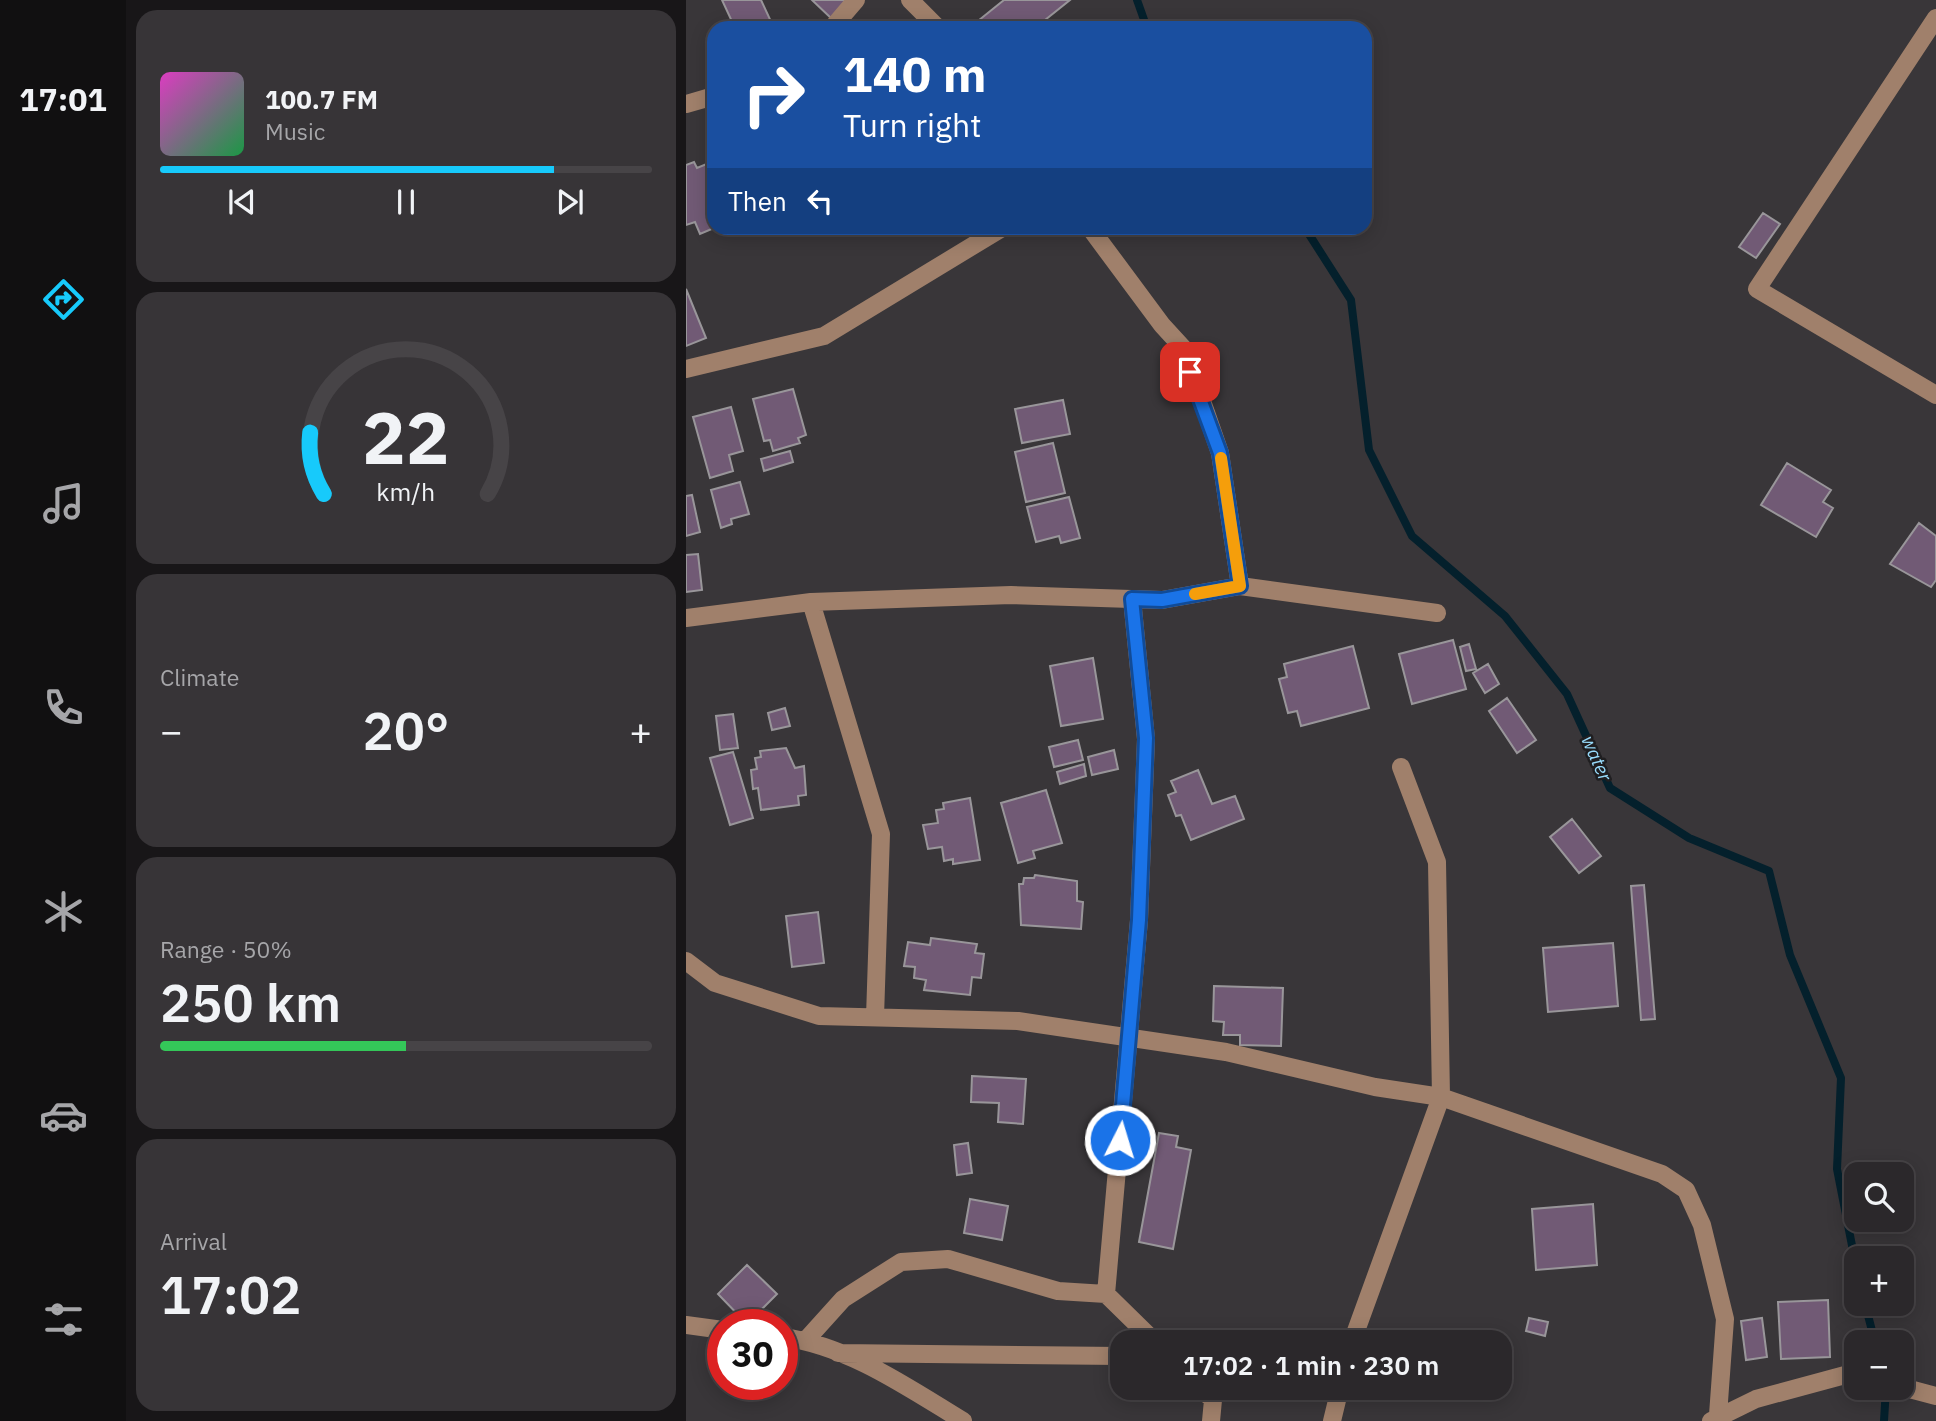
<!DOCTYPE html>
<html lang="en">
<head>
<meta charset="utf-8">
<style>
  :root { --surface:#2b282b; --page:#373437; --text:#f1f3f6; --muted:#a6a6a9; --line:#474447; --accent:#17cafb }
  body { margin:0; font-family:"IBM Plex Sans",sans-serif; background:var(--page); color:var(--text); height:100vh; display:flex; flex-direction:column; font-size:26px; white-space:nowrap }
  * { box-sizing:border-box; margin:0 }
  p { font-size:23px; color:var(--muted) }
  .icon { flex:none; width:38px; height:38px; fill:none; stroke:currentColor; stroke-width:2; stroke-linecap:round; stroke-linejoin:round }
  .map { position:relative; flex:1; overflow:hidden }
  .sheet { display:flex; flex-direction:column; gap:10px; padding:10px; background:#181618; width:560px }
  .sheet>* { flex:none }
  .hud { position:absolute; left:21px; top:21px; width:665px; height:214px; border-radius:21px; box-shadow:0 4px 18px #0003,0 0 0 2px var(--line); background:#1a4fa0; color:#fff; overflow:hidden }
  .fabs { position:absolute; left:1158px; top:1162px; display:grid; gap:14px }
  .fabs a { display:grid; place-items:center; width:70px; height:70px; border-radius:14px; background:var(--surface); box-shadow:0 4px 18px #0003,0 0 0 2px var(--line); font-size:35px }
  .speed { position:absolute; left:21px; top:1309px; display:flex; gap:14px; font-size:35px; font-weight:700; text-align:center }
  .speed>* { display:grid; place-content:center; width:91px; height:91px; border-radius:50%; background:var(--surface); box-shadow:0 4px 18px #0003,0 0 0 2px var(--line); line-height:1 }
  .speed .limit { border:10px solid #d22; background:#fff; color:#111 }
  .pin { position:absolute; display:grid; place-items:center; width:60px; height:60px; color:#fff; margin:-30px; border-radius:14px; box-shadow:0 4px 10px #0006 }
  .me { position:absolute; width:77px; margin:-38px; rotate:5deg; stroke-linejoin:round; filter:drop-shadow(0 0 5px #0008) }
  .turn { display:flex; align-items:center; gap:24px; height:147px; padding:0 21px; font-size:32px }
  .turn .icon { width:91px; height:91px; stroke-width:2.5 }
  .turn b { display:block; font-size:49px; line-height:60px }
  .then { display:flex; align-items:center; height:66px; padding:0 21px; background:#0003; gap:14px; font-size:26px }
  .big { font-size:52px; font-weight:600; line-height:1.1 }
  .sheet .card { flex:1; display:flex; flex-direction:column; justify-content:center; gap:10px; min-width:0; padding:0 24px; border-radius:21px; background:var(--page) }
  .sheet .dial { align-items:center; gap:0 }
  .dial svg { height:182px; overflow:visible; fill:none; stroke:var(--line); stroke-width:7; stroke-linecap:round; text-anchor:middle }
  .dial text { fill:var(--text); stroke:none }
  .song { display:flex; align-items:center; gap:21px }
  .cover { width:84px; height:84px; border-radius:10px; background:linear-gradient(135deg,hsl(310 70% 55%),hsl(140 70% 35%)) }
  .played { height:7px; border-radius:4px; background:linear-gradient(90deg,var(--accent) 80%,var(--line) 80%) }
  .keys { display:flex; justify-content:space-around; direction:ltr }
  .heat { display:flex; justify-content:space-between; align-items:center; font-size:38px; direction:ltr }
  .charge { height:10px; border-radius:5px; background:linear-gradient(90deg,#34c759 50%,var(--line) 0) }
  .trip { position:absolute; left:424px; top:1330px; width:402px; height:70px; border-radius:21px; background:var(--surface); box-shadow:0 4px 18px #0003,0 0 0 2px var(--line); font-weight:600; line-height:70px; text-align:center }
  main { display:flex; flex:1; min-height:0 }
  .tab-bar { display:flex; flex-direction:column; width:126px; justify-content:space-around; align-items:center; background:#111011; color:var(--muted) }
  .tab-bar .icon { width:49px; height:49px }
  .tab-bar .current { color:var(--accent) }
  .tab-bar b { font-size:32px; color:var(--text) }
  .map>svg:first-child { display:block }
</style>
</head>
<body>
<main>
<nav class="tab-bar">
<b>17:01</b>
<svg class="icon current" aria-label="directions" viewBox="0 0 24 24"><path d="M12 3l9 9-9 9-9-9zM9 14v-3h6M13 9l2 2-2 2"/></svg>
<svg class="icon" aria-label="music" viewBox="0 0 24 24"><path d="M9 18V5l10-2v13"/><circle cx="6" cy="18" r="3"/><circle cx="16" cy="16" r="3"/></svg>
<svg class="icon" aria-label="phone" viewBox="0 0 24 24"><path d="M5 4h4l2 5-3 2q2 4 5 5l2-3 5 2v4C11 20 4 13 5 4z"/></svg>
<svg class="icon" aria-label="climate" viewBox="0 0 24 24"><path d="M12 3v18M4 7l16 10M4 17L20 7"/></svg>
<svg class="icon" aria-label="car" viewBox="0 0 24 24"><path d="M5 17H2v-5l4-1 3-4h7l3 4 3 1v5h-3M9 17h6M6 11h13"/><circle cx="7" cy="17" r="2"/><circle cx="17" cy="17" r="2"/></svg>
<svg class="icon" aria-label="filters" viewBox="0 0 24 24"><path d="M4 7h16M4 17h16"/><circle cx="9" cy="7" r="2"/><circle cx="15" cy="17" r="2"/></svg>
</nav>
<section class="sheet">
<div class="card">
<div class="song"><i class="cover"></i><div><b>100.7 FM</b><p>Music</p></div></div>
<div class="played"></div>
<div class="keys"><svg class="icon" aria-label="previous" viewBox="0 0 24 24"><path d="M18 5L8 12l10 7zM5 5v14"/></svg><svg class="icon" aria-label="pause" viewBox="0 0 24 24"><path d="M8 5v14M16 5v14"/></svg><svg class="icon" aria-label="next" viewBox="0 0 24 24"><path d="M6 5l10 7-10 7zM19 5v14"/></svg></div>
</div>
<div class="card dial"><svg viewBox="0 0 100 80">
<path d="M14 69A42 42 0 1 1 86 69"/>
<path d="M14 69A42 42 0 0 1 8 42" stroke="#17cafb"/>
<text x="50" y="56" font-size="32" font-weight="700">22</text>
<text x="50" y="72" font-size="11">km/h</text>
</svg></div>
<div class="card"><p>Climate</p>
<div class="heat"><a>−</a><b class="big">20°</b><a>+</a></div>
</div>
<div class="card"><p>Range · 50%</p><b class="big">250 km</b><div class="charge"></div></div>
<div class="card"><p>Arrival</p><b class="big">17:02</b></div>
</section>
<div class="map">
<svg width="1250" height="1421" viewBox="0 0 1250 1421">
  <rect width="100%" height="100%" fill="#393639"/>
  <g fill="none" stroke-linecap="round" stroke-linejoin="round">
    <!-- stream -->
    <path stroke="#04202c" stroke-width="8" d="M451,0L461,28
      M619,228L665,300L683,450L726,536L819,616L881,694L924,788L1003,838L1083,871L1104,955L1155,1078L1151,1169L1171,1271
      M1179,1304L1189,1342
      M1198,1421L1200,1388"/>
  </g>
  <!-- building -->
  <path fill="#715a75" stroke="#99969a" stroke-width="2" d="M36,0H75L88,28H49Z
    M126,0H157L161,3L146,19Z
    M318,0H384L349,28H289L287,25Z
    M28,161V228L14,234L9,222L0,225V165L8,162L11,168Z
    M1077,213L1094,224L1070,258L1053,247Z
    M0,289L20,338L0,346Z
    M107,389L120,435L112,438L114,443L87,451L84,440L78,441L67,399Z
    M377,400L384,434L336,443L329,409Z
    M45,407L57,451L43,455L47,471L24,478L7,417Z
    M367,443L379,493L340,502L329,452Z
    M104,451L107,462L78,471L75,459Z
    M1101,463L1145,490L1137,502L1147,508L1130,537L1075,505Z
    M54,482L63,514L45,519L46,524L35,528L25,490Z
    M6,495L14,532L0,536V496Z
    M383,497L394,538L375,543L373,536L350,542L341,507Z
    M1233,523L1250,536V580L1245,587L1204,564Z
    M12,554L16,590L0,592V555Z
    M767,640L780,689L726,704L713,654Z
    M783,644L790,669L780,671L774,647Z
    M667,646L683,708L615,726L611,711L602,713L593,679L601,677L598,664Z
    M407,658L417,719L375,726L364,666Z
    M802,664L813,684L799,693L787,673Z
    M821,698L850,740L831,753L803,711Z
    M99,708L104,726L86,730L82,713Z
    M47,714L52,748L34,750L30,716Z
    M392,740L397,760L368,767L363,747Z
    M100,748L109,768L118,766L120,795L112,796L113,805L75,810L72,788L67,789L65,770L71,769L69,758L75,757L74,751Z
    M428,750L432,769L406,775L402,757Z
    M47,752L67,818L44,825L24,758Z
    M398,764L400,776L374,784L371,772Z
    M512,770L526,804L549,796L558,819L505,840L495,815L490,816L482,795L490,792L485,781Z
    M360,790L376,843L347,851L349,858L332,863L315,803Z
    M284,798L294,860L267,864V859L258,861L256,847L242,849L237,825L252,823L250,810L258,809L257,803Z
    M886,819L915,856L893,873L864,837Z
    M349,875L391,881V901L397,902L395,929L335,925L333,884H337L338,878H348Z
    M958,885L969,1019L955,1020L945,886Z
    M132,912L138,963L106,967L100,916Z
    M245,938L291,944L289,953L298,954L295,978L286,977L284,995L238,990L240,980L228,978L229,967L218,966L222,942L244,945Z
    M927,943L932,1006L862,1012L857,948Z
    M528,986L597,988L595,1046L554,1045V1035H537L538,1022L527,1021Z
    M286,1076L340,1079L337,1124L312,1122L313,1103L285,1102Z
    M473,1133L492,1136L490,1147L505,1150L487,1249L453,1242Z
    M282,1143L286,1173L271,1175L268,1145Z
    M284,1199L322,1206L316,1240L278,1233Z
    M907,1204L911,1265L850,1270L846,1209Z
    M61,1265L91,1294L61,1324L32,1294Z
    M1142,1300L1144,1357L1095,1359L1092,1302Z
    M843,1318L862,1322L859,1336L840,1331Z
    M1076,1318L1081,1357L1060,1360L1055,1321Z"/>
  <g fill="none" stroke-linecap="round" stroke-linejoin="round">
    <!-- minor -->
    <path stroke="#a0806b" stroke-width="18" d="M224,0L252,28
      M1250,18L1071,289L1250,395
      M146,28L170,0
      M0,104L28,96
      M404,228L476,325L498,349L534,453L554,586
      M0,369L138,336L316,228
      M125,602L195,834L189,1017
      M0,618L125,602L325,595L476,600L554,586L751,613
      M0,961L29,983L133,1016L332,1021L540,1052L689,1087L755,1097L751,862L715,767
      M420,1294L453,920L460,739L446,599
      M0,1325L37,1330
      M96,1337C163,1346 221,1387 277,1421
      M120,1340L157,1299L215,1262L262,1259L372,1291L420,1294L469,1342
      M666,1342L755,1097L976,1174L1000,1190L1016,1225L1039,1319L1032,1415
      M152,1353L436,1356
      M1216,1387L1250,1396
      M514,1388L527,1400L525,1421
      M646,1421L654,1388
      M1025,1421L1070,1399L1159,1375L1171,1377"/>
  </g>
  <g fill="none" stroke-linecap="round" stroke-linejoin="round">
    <defs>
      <path id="route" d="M434,1140L453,920L460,738L446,599L476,600L554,586L534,453L504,372"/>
    </defs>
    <!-- route casing -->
    <use href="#route" stroke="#114b97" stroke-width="18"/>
    <!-- route -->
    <use href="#route" stroke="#1a73e8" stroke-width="12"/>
    <!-- slow -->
    <path stroke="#f59e0b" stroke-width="12" d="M509,594L554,586L535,458"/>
  </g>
  <g text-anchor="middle" stroke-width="5" stroke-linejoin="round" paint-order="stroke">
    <!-- water labels -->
    <g font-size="19" font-style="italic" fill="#97dafa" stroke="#1f1e20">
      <text transform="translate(911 758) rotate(66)" y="7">water</text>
    </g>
  </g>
</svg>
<div class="fabs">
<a><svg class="icon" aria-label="search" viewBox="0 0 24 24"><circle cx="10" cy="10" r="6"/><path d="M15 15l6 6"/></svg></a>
<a>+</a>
<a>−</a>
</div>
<div class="speed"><div class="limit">30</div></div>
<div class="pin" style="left:504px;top:372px;background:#d93025"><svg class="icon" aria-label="arrive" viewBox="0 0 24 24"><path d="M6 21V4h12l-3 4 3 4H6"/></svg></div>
<svg class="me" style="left:434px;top:1140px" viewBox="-20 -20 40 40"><circle r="17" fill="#1a73e8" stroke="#fff" stroke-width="3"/><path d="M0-11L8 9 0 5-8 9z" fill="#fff"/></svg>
<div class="trip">17:02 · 1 min · 230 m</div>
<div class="hud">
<div class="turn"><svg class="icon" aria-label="right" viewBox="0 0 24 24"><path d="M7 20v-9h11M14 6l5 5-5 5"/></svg><div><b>140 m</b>Turn right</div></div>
<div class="then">Then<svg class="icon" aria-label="left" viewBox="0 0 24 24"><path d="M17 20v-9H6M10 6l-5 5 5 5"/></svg></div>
</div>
</div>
</main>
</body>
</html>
